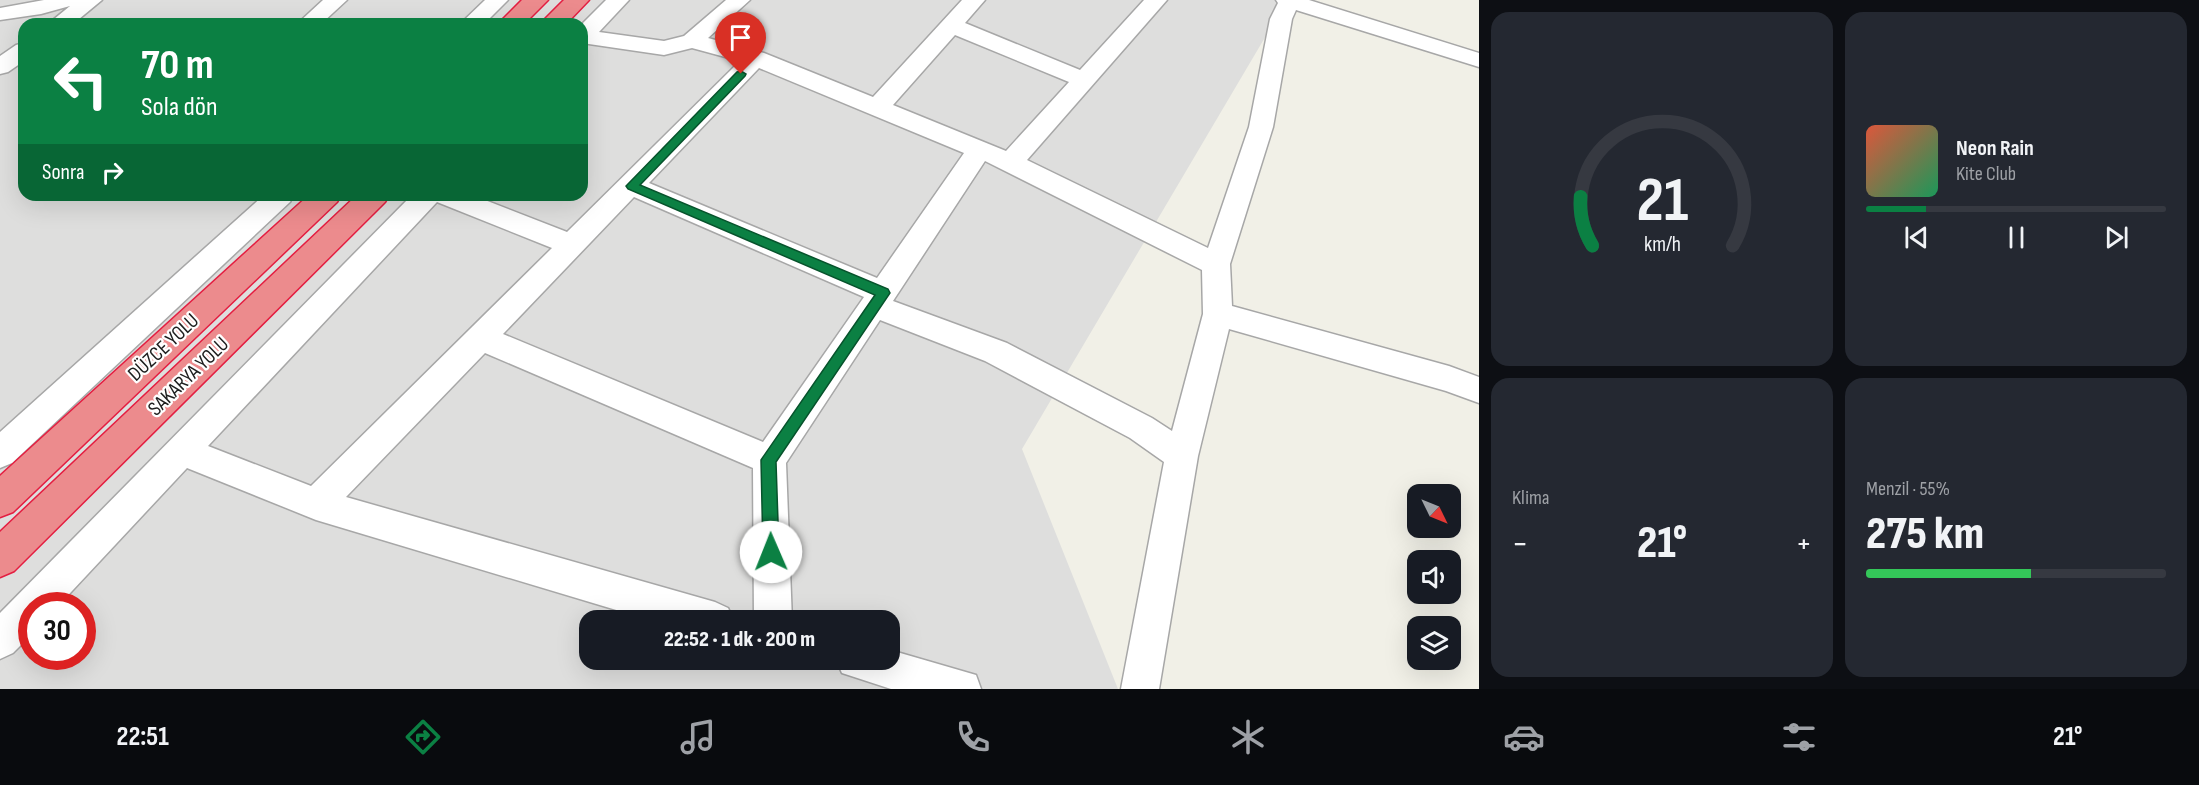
<!DOCTYPE html>
<html lang="tr">
<head>
<meta charset="utf-8">
<style>
  :root { --surface:#171b24; --page:#242831; --text:#f1f3f6; --muted:#9ea1a6; --line:#363941; --accent:#0b8043 }
  body { margin:0; font-family:"Sofia Sans Condensed",sans-serif; background:var(--page); color:var(--text); height:100vh; display:flex; flex-direction:column; font-size:22px; white-space:nowrap }
  * { box-sizing:border-box; margin:0 }
  p { font-size:20px; color:var(--muted) }
  .icon { flex:none; width:33px; height:33px; fill:none; stroke:currentColor; stroke-width:2; stroke-linecap:round; stroke-linejoin:round }
  .map { position:relative; flex:1; overflow:hidden }
  .panel { display:flex; flex-direction:column; gap:12px; padding:12px; background:#0d0f14; width:720px }
  .panel>* { flex:none }
  .hud { position:absolute; left:18px; top:18px; width:570px; height:183px; border-radius:18px; box-shadow:0 6px 24px #0002; background:#0b8043; color:#fff; overflow:hidden }
  .needle { width:39px; rotate:133deg }
  .tools { position:absolute; left:1407px; top:484px; display:grid; gap:12px }
  .tools a { display:grid; place-items:center; width:54px; height:54px; border-radius:12px; background:var(--surface); box-shadow:0 6px 24px #0002; font-size:30px }
  .speed { position:absolute; left:18px; top:592px; display:flex; gap:12px; font-size:30px; font-weight:700; text-align:center }
  .speed>* { display:grid; place-content:center; width:78px; height:78px; border-radius:50%; background:var(--surface); box-shadow:0 6px 24px #0002; line-height:1 }
  .speed .limit { border:9px solid #d22; background:#fff; color:#111 }
  .pin { position:absolute; display:grid; place-items:center; width:51px; height:51px; color:#fff; margin:-62px -26px; border-radius:50% 50% 50% 0; rotate:-45deg; box-shadow:0 0 6px #0007 }
  .pin .icon { rotate:45deg }
  .me { position:absolute; width:66px; margin:-33px; rotate:359deg; stroke-linejoin:round; filter:drop-shadow(0 0 4px #0008) }
  .turn { display:flex; align-items:center; gap:21px; height:126px; padding:0 24px; font-size:27px }
  .turn .icon { width:78px; height:78px; stroke-width:2.5 }
  .turn b { display:block; font-size:42px; line-height:51px }
  .then { display:flex; align-items:center; height:57px; padding:0 24px; background:#0003; gap:12px; font-size:22px }
  .big { font-size:45px; font-weight:800; line-height:1.1 }
  .panel .widget { flex:1; display:flex; flex-direction:column; justify-content:center; gap:9px; min-width:0; padding:0 21px; border-radius:18px; background:var(--page) }
  .panel .dial { align-items:center; gap:0 }
  .dial svg { height:156px; overflow:visible; fill:none; stroke:var(--line); stroke-width:7; stroke-linecap:round; text-anchor:middle }
  .dial text { fill:var(--text); stroke:none }
  .song { display:flex; align-items:center; gap:18px }
  .cover { width:72px; height:72px; border-radius:9px; background:linear-gradient(135deg,hsl(10 70% 55%),hsl(150 70% 35%)) }
  .played { height:6px; border-radius:3px; background:linear-gradient(90deg,var(--accent) 20%,var(--line) 20%) }
  .keys { display:flex; justify-content:space-around; direction:ltr }
  .heat { display:flex; justify-content:space-between; align-items:center; font-size:33px; direction:ltr }
  .charge { height:9px; border-radius:4px; background:linear-gradient(90deg,#34c759 55%,var(--line) 0) }
  .panel .tiles { flex:1; display:grid; gap:12px; grid-template-columns:repeat(2,1fr) }
  .trip { position:absolute; left:579px; top:610px; width:321px; height:60px; border-radius:18px; background:var(--surface); box-shadow:0 6px 24px #0002; font-weight:800; line-height:60px; text-align:center }
  .tabs { display:flex; height:96px; justify-content:space-around; align-items:center; background:#090b0e; color:var(--muted) }
  .tabs .icon { width:42px; height:42px }
  .tabs .active { color:var(--accent) }
  .tabs b { font-size:27px; color:var(--text) }
  main { display:flex; flex:1; min-height:0 }
  .map>svg:first-child { display:block }
</style>
</head>
<body>
<main>
<div class="map">
<svg width="1479" height="689" viewBox="0 0 1479 689">
  <rect width="100%" height="100%" fill="#f1f0e7"/>
  <!-- residential -->
  <path fill="#dededd" fill-rule="evenodd" d="M0,0H1287L1022,449L1118,689H0ZM24,24H582V195H24ZM32,606H82V657H32ZM590,621H890V660H590Z"/>
  <g fill="none" stroke-linecap="round" stroke-linejoin="round">
    <defs>
      <path id="street" d="M44,0H102L73,24H48L70,6L41,14L0,20V8Z
        M323,0H347L321,24H297Z
        M485,0H508L484,24H460Z
        M606,0H629L599,32L664,41L684,36L726,0H750L708,38L764,53L873,97L962,0H985L965,23L1080,70L1144,0H1167L1027,160L1208,248L1249,127L1270,19L1278,3L1276,0H1309L1479,53V67L1296,10L1292,19L1273,127L1230,264L1232,306L1449,366L1479,377V403L1446,391L1229,329L1198,456L1159,689H1121L1164,462L1130,438L985,361L880,320L786,463L792,621H754L753,468L485,353L346,497L715,602L728,608L734,621H653L316,520L187,468L58,606H32V634L13,653L0,659V613L412,195H472L567,232L740,61L692,48L664,55L582,43V24ZM955,35L1069,82L1006,151L893,105ZM759,68L964,153L877,278L649,183ZM985,161L1202,270L1203,314L1172,431L1152,418L1007,343L893,301ZM634,197L864,297L763,442L503,334ZM437,202L552,248L311,486L208,446Z
        M24,43V61L8,72L0,74V56L16,45Z
        M264,195H294L290,202L12,463L0,468V432Z
        M890,650L976,675L981,689H891L842,673L836,660H890Z"/>
      <path id="highway" d="M522,0H548L524,24H498Z
        M564,0H589L566,24H540Z
        M309,195H341L337,202L13,512L0,517V476Z
        M357,195H389L385,202L14,571L0,577V532Z"/>
    </defs>
    <!-- street casing -->
    <use href="#street" stroke="#a7a7a7" stroke-width="3"/>
    <!-- highway casing -->
    <use href="#highway" stroke="#e41e41" stroke-width="3"/>
    <!-- street -->
    <use href="#street" fill="#fff" fill-rule="evenodd"/>
    <!-- highway -->
    <use href="#highway" fill="#ec8b8d" fill-rule="evenodd"/>
  </g>
  <!-- route -->
  <path fill="#0b8043" stroke="#07532c" stroke-width="1.5" d="M741,71L746,74L745,76L640,185L888,289L890,293L776,462L779,552L777,558L771,560L766,558L763,552L761,460L875,295L628,189L626,186L737,72Z"/>
  <g text-anchor="middle" stroke-width="4.5" stroke-linejoin="round" paint-order="stroke">
    <!-- street labels -->
    <g font-size="21" fill="#202020" stroke="#fff">
      <text transform="translate(163 347) rotate(-43)" y="7">DÜZCE YOLU</text>
      <text transform="translate(188 376) rotate(-44)" y="7">SAKARYA YOLU</text>
    </g>
  </g>
</svg>
<div class="tools">
<a><svg class="needle" viewBox="-14 -14 28 28"><path d="M0-13l5 13h-10z" fill="#e53935"/><path d="M0 13l5-13h-10z" fill="#9ea1a6"/></svg></a>
<a><svg class="icon" aria-label="sound" viewBox="0 0 24 24"><path d="M4 9h4l5-4v14l-5-4H4zM17 9q2 3 0 6"/></svg></a>
<a><svg class="icon" aria-label="layers" viewBox="0 0 24 24"><path d="M12 4l9 5-9 5-9-5zM3 14l9 5 9-5"/></svg></a>
</div>
<div class="speed"><div class="limit">30</div></div>
<div class="pin" style="left:741px;top:74px;background:#d93025"><svg class="icon" aria-label="arrive" viewBox="0 0 24 24"><path d="M6 21V4h12l-3 4 3 4H6"/></svg></div>
<svg class="me" style="left:771px;top:552px" viewBox="-20 -20 40 40"><circle r="19" fill="#fff"/><path d="M0-13L10 11 0 6-10 11z" fill="#0b8043"/></svg>
<div class="trip">22:52 · 1 dk · 200 m</div>
<div class="hud">
<div class="turn"><svg class="icon" aria-label="left" viewBox="0 0 24 24"><path d="M17 20v-9H6M10 6l-5 5 5 5"/></svg><div><b>70 m</b>Sola dön</div></div>
<div class="then">Sonra<svg class="icon" aria-label="right" viewBox="0 0 24 24"><path d="M7 20v-9h11M14 6l5 5-5 5"/></svg></div>
</div>
</div>
<section class="panel">
<div class="tiles">
<div class="widget dial"><svg viewBox="0 0 100 80">
<path d="M14 69A42 42 0 1 1 86 69"/>
<path d="M14 69A42 42 0 0 1 8 44" stroke="#0b8043"/>
<text x="50" y="56" font-size="32" font-weight="700">21</text>
<text x="50" y="72" font-size="11">km/h</text>
</svg></div>
<div class="widget">
<div class="song"><i class="cover"></i><div><b>Neon Rain</b><p>Kite Club</p></div></div>
<div class="played"></div>
<div class="keys"><svg class="icon" aria-label="previous" viewBox="0 0 24 24"><path d="M18 5L8 12l10 7zM5 5v14"/></svg><svg class="icon" aria-label="pause" viewBox="0 0 24 24"><path d="M8 5v14M16 5v14"/></svg><svg class="icon" aria-label="next" viewBox="0 0 24 24"><path d="M6 5l10 7-10 7zM19 5v14"/></svg></div>
</div>
<div class="widget"><p>Klima</p>
<div class="heat"><a>−</a><b class="big">21°</b><a>+</a></div>
</div>
<div class="widget"><p>Menzil · 55%</p><b class="big">275 km</b><div class="charge"></div></div>
</div>
</section>
</main>
<nav class="tabs">
<b>22:51</b>
<svg class="icon active" aria-label="directions" viewBox="0 0 24 24"><path d="M12 3l9 9-9 9-9-9zM9 14v-3h6M13 9l2 2-2 2"/></svg>
<svg class="icon" aria-label="music" viewBox="0 0 24 24"><path d="M9 18V5l10-2v13"/><circle cx="6" cy="18" r="3"/><circle cx="16" cy="16" r="3"/></svg>
<svg class="icon" aria-label="phone" viewBox="0 0 24 24"><path d="M5 4h4l2 5-3 2q2 4 5 5l2-3 5 2v4C11 20 4 13 5 4z"/></svg>
<svg class="icon" aria-label="climate" viewBox="0 0 24 24"><path d="M12 3v18M4 7l16 10M4 17L20 7"/></svg>
<svg class="icon" aria-label="car" viewBox="0 0 24 24"><path d="M5 17H2v-5l4-1 3-4h7l3 4 3 1v5h-3M9 17h6M6 11h13"/><circle cx="7" cy="17" r="2"/><circle cx="17" cy="17" r="2"/></svg>
<svg class="icon" aria-label="filters" viewBox="0 0 24 24"><path d="M4 7h16M4 17h16"/><circle cx="9" cy="7" r="2"/><circle cx="15" cy="17" r="2"/></svg>
<b>21°</b>
</nav>
</body>
</html>
